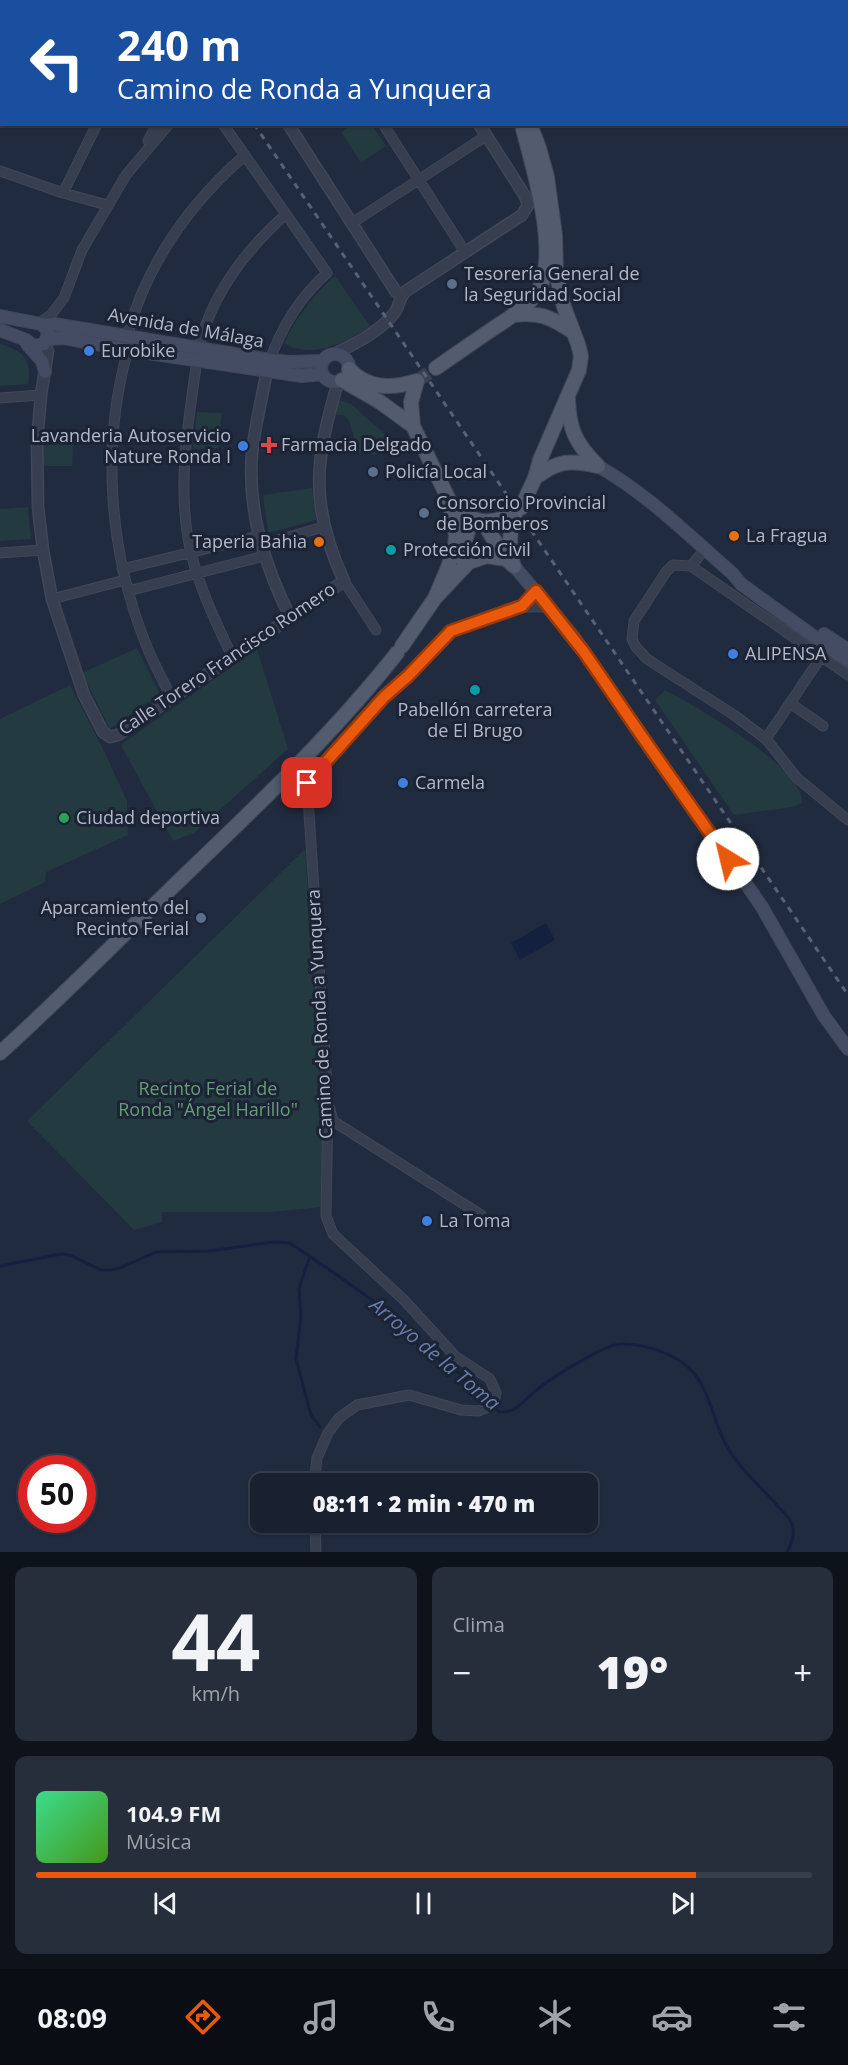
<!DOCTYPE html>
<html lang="es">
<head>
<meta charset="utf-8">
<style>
  :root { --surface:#19202f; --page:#262d3b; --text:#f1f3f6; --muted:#9fa3aa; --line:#373e4b; --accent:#ea580c }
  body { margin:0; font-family:"Open Sans",sans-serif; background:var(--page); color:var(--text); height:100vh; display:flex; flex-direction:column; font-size:22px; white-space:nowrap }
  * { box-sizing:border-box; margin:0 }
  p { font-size:20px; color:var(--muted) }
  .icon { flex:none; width:33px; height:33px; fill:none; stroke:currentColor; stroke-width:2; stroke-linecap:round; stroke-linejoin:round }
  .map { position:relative; height:1552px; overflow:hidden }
  .drawer { display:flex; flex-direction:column; gap:15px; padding:15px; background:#0e121a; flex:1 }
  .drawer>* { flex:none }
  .banner { position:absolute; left:0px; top:0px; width:849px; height:126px; box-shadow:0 2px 4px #0004,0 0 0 2px var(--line); background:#1a4fa0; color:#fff; overflow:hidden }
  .speed { position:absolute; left:18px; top:1455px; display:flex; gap:12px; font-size:30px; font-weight:700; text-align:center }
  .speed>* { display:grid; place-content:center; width:78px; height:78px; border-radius:50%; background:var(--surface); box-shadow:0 2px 4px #0004,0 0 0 2px var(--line); line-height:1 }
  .speed .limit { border:9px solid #d22; background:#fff; color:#111 }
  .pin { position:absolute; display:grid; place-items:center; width:51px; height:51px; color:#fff; margin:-26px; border-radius:12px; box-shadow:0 3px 9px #0006 }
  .me { position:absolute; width:66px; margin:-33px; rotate:324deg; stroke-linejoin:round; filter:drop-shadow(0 0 4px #0008) }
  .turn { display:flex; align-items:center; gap:21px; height:126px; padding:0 18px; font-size:27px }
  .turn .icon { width:78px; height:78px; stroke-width:2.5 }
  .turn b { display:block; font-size:42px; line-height:51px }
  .big { font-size:45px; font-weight:800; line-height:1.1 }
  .drawer .tile { flex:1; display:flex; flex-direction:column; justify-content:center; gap:9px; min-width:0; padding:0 21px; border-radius:12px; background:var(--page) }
  .drawer .dial { align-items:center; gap:0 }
  .dial b { font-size:78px; line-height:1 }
  .song { display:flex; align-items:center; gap:18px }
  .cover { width:72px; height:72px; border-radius:9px; background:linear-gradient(135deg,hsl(150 70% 55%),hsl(100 70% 35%)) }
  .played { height:6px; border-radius:3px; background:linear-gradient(90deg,var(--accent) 85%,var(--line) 85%) }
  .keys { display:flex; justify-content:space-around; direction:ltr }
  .heat { display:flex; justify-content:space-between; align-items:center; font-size:33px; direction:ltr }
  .drawer .tiles { flex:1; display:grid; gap:15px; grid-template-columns:1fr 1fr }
  .tile:last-child { grid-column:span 2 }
  .trip { position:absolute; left:250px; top:1473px; width:348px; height:60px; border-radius:12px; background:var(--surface); box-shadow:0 2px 4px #0004,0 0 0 2px var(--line); font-weight:800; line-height:60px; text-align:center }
  .tab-bar { display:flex; height:96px; justify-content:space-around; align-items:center; background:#0a0d13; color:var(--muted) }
  .tab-bar .icon { width:42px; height:42px }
  .tab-bar .current { color:var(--accent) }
  .tab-bar b { font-size:27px; color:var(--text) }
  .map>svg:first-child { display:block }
</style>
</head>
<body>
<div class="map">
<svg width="848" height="1552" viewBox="0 0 848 1552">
  <rect width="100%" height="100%" fill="#212b3f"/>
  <!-- green -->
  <path fill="#233a40" d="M351,125H372L386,146L361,163L341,132Z
    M335,276L370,326C346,343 311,360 284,343C297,316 313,296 335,276Z
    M0,344C24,351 32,359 28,384L0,386Z
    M339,400L351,404L389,438L385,451L374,455L359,453L349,421L345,416L334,414Z
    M197,412L222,413L218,448L193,449Z
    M42,431L74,432L72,466H42Z
    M312,488L316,520L268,533L263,495Z
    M28,507L31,539L0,541V509Z
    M137,648L160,694L110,729L82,673Z
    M257,649L288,749L194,833L173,841L122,747V744Z
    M70,685L105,753L127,801L128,835L46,872L45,882L0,904V719Z
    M665,690C694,705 806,769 802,803L792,807L734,815L655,700Z
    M305,849L322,1096L323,1207L270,1212H162V1222L134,1230L27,1121Z"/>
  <!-- water -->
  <path fill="#14213e" d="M546,923L555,940L520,960L511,943Z"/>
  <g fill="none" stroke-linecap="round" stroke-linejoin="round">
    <!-- stream -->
    <path stroke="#14213e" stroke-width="3" d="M310,1256L299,1288L301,1316L296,1359L311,1415L320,1427
      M0,1266L61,1254L70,1255L101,1270H111L120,1268L156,1252L209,1251L274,1242L290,1243L340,1277L401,1321L420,1347L468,1379L499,1412C516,1413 521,1403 533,1393C548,1380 601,1346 620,1344C642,1343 672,1353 688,1367C709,1386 713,1420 726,1445C738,1467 759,1485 776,1504C781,1510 787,1515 791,1522C796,1531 792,1543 787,1552"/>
    <!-- primary-tunnel -->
    <path stroke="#374054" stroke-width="14" stroke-dasharray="14 7" stroke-linecap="butt" d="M417,381L436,368"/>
    <defs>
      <path id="minor" d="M65,0L68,2
        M204,0L205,2
        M302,0L303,2
        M21,2L22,0
        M0,63L2,64
        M223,124L327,273C299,298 282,326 270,360
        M383,124L465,252
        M148,141L157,124
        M0,171L63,193L107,205
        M63,193L97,124
        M352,223L486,136
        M39,323L51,315L64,298L82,250L126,175L169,124
        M127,336C147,263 189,204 245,155
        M199,348C211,295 246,250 286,214
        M128,350C101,445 109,550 145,642C152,661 163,680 172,699
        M197,360C188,425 176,489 191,553C200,589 216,623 232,656
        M0,398L41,395
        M261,545L323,527
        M0,553L43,550
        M691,566L673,565L666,572L634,621L632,639L636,647L647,659L734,715L766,739L797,778L848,820
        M691,566L848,675
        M691,566L705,549
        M122,569L259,536
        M344,581L376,630
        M128,591L264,556
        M52,599L125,580
        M790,703L823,726
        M766,739L821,657
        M330,1109L333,1121L481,1215
        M314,1484L317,1458L328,1433L339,1418L357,1405L409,1395L461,1410L478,1411L486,1408L495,1398L496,1393L490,1379L455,1356L404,1300L333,1234L326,1216L328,1101L307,783L384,697L408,676L451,631L522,607H542L546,603
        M315,1522L316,1552"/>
      <path id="tertiary" d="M400,0L401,2
        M267,2L269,0
        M0,11L2,12
        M0,54L2,50
        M288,124L396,292L402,295
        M44,344L48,351L41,395L37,442L38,507L43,550L52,599L84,695L103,732L110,737L118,735L344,581C309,504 315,461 338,382
        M334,354C355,344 381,331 395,312C400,305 399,297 406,291L522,215L528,205L525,196L479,124
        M267,371C262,398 255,425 252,453C247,511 265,566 290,617"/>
      <path id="secondary" d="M0,316L41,324L46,328L48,335L44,344L34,346L26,340L0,330
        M43,325L54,324L270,360L289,362L323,361
        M47,339L65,338L128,350L302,376L322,374
        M27,344L42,361L45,372
        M321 368a14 14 0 1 1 28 0a14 14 0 1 1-28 0Z
        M598,466C649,495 689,536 733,574L741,584L848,661
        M514,566L573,636L687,801L742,878L762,907L824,1016L848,1049
        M824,634L848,650"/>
      <path id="primary" d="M434,0L435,2
        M460,0L461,2
        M487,0L488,2
        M513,315C540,312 551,317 573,332
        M436,368C456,354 476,340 497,326C509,318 523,310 533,298C564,265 533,168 523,129
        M349,369C368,389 391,389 417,381
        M342,380L380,402L413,426
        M417,381L411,402L413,426L449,500L456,535L455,547L447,570L435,598
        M568,399C569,430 576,444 598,466
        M535,478C558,460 570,460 597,466
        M450,502C470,524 488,526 515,514
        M521,508L535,478L540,460L579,370L581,356L578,344L564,307L556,272L555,235L547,177L539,148L530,124
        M483,522L506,559L514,566
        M460,557L470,525L475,520
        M513,564C509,546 509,532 515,514
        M402,646L435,598L469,562L487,556L506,559
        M0,1053C63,996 123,935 184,876C258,805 333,734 397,653"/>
    </defs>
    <!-- minor casing -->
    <use href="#minor" stroke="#3f4758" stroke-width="11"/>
    <!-- tertiary casing -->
    <use href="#tertiary" stroke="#3f4758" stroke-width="13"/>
    <!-- secondary casing -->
    <use href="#secondary" stroke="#3f4758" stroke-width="14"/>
    <!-- primary casing -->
    <use href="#primary" stroke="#3f4758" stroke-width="16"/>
    <!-- minor -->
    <use href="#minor" stroke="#363e4f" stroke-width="9"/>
    <!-- tertiary -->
    <use href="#tertiary" stroke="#363e4f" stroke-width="10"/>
    <!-- secondary -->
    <use href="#secondary" stroke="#434c62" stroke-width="12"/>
    <!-- primary -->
    <use href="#primary" stroke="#535c6f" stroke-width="14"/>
    <!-- rail -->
    <path stroke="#576176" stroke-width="3" stroke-dasharray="6 6" stroke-linecap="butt" d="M150,0L151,2
      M783,0L786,2
      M254,124L848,995"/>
  </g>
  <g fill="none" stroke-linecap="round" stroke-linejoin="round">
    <defs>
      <path id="route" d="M307,783L384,697L408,676L451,631L522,606L536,591L584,652L641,735L728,859"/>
    </defs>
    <!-- route casing -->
    <use href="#route" stroke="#983908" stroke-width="15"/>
    <!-- route -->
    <use href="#route" stroke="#ea580c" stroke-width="10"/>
  </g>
  <!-- markers -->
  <g fill="#5c6f8a" stroke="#1b2334" stroke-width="2">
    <circle cx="452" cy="284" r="6"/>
    <circle cx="373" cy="472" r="6"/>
    <circle cx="424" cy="513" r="6"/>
    <circle cx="201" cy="918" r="6"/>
  </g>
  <g fill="#3f7fe0" stroke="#1b2334" stroke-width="2">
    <circle cx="89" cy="351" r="6"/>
    <circle cx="243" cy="446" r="6"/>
    <circle cx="733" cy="654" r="6"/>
    <circle cx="403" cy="783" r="6"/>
    <circle cx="427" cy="1221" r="6"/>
  </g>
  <path fill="#e0444e" stroke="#1b2334" stroke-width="2" d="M266 436h6v6h6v6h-6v6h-6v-6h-6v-6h6z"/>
  <g fill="#e8710a" stroke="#1b2334" stroke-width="2">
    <circle cx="734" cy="536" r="6"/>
    <circle cx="319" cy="542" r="6"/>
  </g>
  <g fill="#0f9aa8" stroke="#1b2334" stroke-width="2">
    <circle cx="391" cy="550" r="6"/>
    <circle cx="475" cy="690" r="6"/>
  </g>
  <circle fill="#2e9e5b" stroke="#1b2334" stroke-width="2" cx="64" cy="818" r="6"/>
  <g text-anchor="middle" stroke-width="6" stroke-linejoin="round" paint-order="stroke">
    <!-- poi labels -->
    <g font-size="18" fill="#b1b9ca" stroke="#1b2334" text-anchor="start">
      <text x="464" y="280">Tesorería General de<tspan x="464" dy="21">la Seguridad Social</tspan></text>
      <text x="101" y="357">Eurobike</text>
      <text x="231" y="442" text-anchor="end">Lavanderia Autoservicio<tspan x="231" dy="21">Nature Ronda I</tspan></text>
      <text x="281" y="451">Farmacia Delgado</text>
      <text x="385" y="478">Policía Local</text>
      <text x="436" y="509">Consorcio Provincial<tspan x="436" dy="21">de Bomberos</tspan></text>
      <text x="746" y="542">La Fragua</text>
      <text x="307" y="548" text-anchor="end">Taperia Bahia</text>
      <text x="403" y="556">Protección Civil</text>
      <text x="745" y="660">ALIPENSA</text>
      <text x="475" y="716" text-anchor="middle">Pabellón carretera<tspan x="475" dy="21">de El Brugo</tspan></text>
      <text x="415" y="789">Carmela</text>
      <text x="76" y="824">Ciudad deportiva</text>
      <text x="189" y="914" text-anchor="end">Aparcamiento del<tspan x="189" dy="21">Recinto Ferial</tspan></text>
      <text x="439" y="1227">La Toma</text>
    </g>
    <!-- street labels -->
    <g font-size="18" fill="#b1b9ca" stroke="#1b2334">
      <text transform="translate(186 328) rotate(10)" y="6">Avenida de Málaga</text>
      <text transform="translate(227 659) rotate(-34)" y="6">Calle Torero Francisco Romero</text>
      <text transform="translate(320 1014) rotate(-93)" y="6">Camino de Ronda a Yunquera</text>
    </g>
    <!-- park labels -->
    <g font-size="18" fill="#669d78" stroke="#1b2334">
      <text x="208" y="1095">Recinto Ferial de<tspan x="208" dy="21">Ronda "Ángel Harillo"</tspan></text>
    </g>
    <!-- water labels -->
    <g font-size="20" font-style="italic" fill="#677eac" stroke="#1b2334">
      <text transform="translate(435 1354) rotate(40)" y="7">Arroyo de la Toma</text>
    </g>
  </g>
</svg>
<div class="speed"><div class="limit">50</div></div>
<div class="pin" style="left:307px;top:783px;background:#d93025"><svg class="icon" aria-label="arrive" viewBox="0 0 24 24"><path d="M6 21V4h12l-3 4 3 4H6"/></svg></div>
<svg class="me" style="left:728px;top:859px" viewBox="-20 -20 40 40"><circle r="19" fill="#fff"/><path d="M0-13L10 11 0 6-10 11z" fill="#ea580c"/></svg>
<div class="trip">08:11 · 2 min · 470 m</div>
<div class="banner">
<div class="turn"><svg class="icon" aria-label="left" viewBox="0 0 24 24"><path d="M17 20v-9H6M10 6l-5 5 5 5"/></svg><div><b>240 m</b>Camino de Ronda a Yunquera</div></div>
</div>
</div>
<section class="drawer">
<div class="tiles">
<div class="tile dial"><b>44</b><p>km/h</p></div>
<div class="tile"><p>Clima</p>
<div class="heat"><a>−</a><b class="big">19°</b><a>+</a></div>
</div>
<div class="tile">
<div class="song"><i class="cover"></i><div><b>104.9 FM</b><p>Música</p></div></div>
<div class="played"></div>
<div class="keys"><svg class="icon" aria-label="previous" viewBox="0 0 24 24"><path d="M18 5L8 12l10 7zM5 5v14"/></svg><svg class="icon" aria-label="pause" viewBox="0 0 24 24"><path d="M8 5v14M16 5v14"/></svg><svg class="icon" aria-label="next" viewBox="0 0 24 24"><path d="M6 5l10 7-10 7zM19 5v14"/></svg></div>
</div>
</div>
</section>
<nav class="tab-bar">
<b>08:09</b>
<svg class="icon current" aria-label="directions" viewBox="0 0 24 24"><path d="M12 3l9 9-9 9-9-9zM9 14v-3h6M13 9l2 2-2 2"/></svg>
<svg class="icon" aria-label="music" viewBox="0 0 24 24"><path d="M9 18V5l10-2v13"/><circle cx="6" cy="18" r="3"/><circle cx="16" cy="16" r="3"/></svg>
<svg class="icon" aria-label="phone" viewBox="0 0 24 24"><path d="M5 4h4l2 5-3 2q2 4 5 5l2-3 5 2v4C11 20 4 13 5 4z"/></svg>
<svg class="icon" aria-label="climate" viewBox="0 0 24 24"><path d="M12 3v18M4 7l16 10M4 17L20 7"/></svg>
<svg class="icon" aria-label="car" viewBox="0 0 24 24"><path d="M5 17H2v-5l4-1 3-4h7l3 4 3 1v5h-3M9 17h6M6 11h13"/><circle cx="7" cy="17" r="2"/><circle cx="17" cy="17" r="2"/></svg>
<svg class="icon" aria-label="filters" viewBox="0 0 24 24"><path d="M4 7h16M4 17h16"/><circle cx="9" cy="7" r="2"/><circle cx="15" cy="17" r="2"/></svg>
</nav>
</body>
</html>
